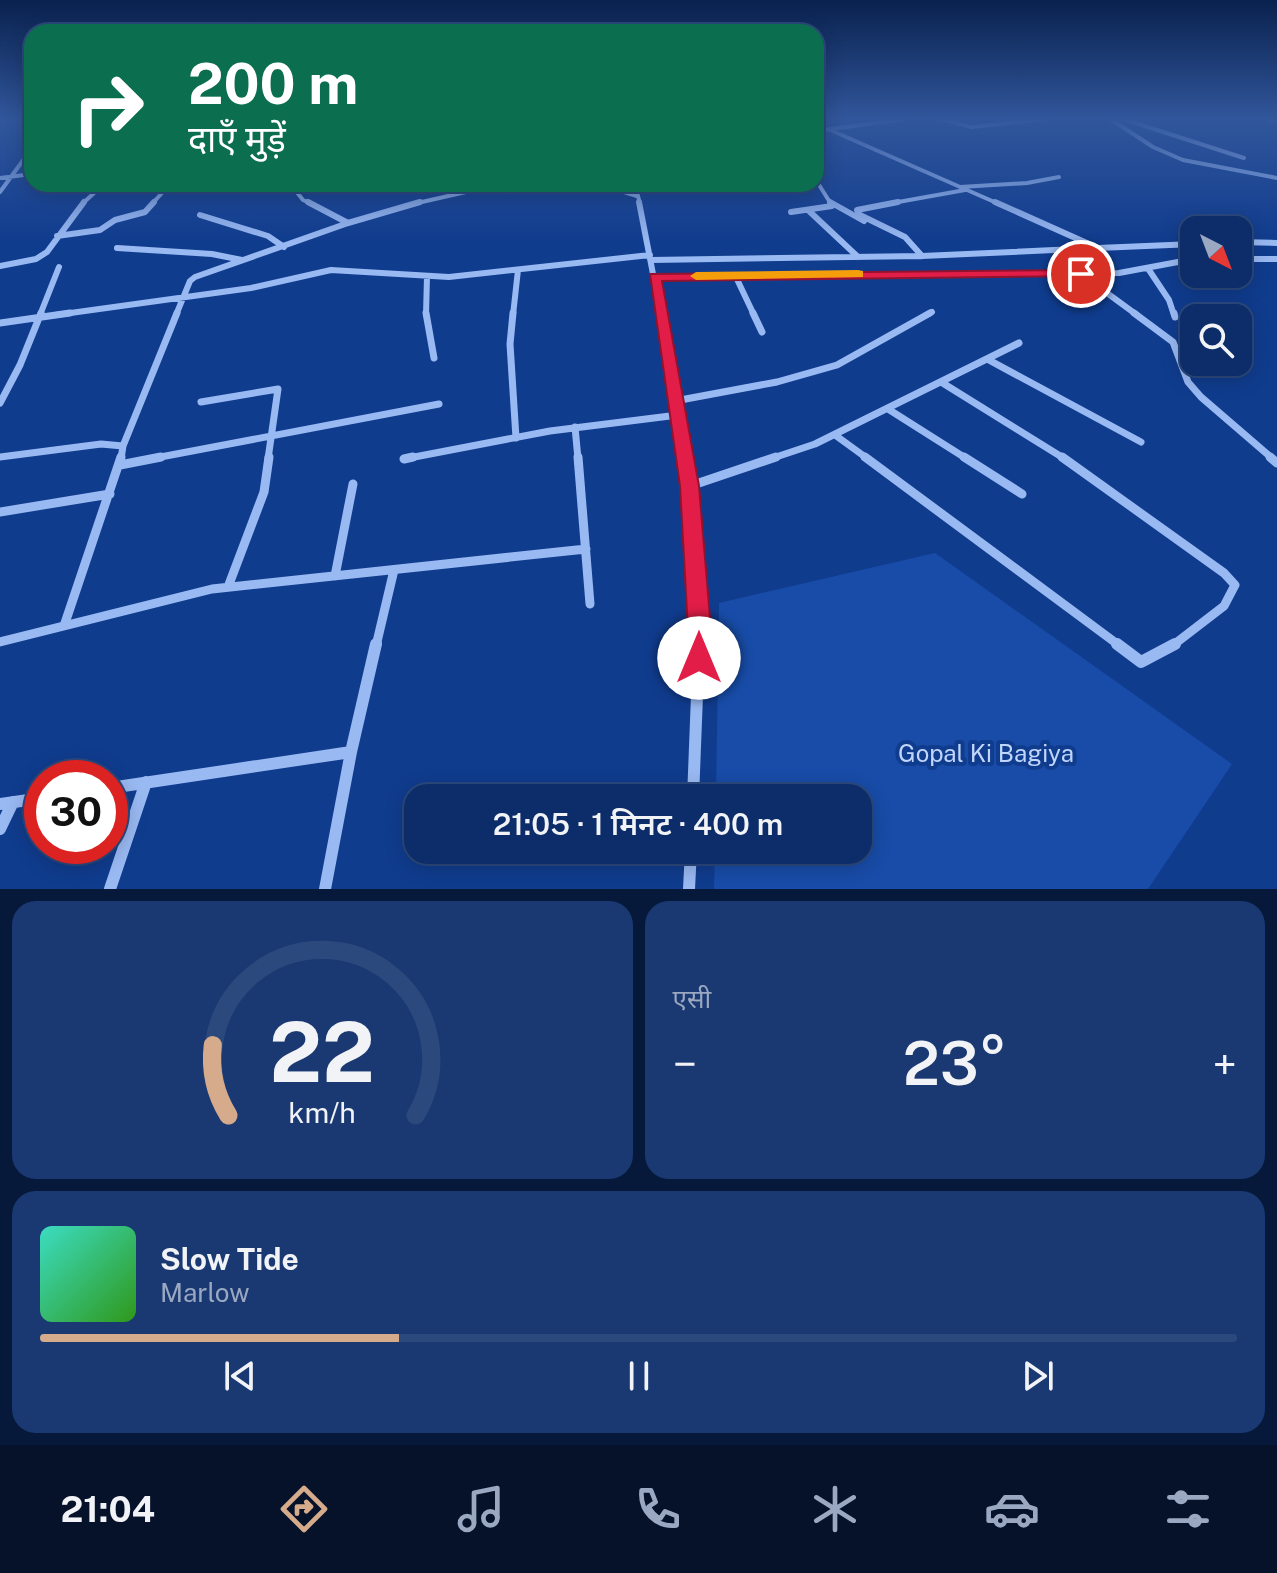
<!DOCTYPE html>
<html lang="hi">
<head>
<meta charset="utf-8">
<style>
  :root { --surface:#0c2d6a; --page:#1a3972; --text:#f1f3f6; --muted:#9aa8c1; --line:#2c497e; --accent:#d6ab8b }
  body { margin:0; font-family:"Public Sans","Noto Sans Devanagari",sans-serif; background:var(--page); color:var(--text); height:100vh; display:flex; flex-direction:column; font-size:30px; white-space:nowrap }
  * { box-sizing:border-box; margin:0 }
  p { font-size:26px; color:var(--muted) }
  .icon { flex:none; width:44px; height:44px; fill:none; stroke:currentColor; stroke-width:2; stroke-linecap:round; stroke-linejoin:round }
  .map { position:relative; height:889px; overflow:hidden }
  .side { display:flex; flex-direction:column; gap:12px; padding:12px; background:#07193a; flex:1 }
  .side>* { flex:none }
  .hud { position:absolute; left:24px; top:24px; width:800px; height:168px; border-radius:24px; box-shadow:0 4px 20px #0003,0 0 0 2px var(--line); background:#0b6e4f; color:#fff; overflow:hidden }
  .needle { width:52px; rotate:138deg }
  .controls { position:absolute; left:1180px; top:216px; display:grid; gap:16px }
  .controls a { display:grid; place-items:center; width:72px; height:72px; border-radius:16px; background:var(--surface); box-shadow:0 4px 20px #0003,0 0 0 2px var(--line); font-size:40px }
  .speed { position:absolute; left:24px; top:760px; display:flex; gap:16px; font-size:40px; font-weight:700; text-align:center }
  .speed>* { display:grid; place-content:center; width:104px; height:104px; border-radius:50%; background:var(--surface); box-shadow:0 4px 20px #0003,0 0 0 2px var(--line); line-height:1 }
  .speed .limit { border:12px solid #d22; background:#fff; color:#111 }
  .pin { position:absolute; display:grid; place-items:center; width:68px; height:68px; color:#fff; margin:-34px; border:4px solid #fff; border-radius:50%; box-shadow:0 2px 8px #0007 }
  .me { position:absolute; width:88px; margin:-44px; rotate:0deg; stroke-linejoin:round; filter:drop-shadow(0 0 6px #0008) }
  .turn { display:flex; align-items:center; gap:28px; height:168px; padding:0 32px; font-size:36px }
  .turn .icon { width:104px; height:104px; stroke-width:2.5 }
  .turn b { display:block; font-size:56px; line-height:68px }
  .big { font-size:60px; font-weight:600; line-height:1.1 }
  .side .tile { flex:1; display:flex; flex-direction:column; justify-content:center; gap:12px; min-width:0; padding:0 28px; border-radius:24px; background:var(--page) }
  .side .dial { align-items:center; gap:0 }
  .dial svg { height:208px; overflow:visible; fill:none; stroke:var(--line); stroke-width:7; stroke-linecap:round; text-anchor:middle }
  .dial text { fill:var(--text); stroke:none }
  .song { display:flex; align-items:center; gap:24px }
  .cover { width:96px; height:96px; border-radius:12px; background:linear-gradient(135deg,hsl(170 70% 55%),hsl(110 70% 35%)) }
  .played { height:8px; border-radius:4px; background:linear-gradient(90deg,var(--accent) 30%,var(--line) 30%) }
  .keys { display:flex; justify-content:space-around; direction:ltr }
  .heat { display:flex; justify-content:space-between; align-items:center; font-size:44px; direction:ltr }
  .side .tiles { flex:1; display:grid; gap:12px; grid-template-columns:1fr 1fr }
  .tile:last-child { grid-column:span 2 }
  .trip { position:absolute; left:404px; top:784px; width:468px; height:80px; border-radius:24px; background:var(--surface); box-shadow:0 4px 20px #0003,0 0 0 2px var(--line); font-weight:600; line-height:80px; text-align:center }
  .dock { display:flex; height:128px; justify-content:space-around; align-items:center; background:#05122a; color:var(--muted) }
  .dock .icon { width:56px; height:56px }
  .dock .on { color:var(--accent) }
  .dock b { font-size:36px; color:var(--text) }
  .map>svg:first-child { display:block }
</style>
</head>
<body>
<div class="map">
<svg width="1277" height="889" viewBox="0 0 1277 889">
  <rect width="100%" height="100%" fill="#103c8e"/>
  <!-- green -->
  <path fill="#184ca8" d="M935,553L1232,764L1148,889H714L715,850H858V798H716L719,603Z"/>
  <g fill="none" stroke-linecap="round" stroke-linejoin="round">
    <!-- minor-far4 -->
    <path stroke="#99b9f2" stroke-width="4" d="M937,118L972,127L1055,118
      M1109,118L1153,147L1183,160L1277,178
      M1120,118L1244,158
      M1265,118L1277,122
      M0,119L8,118
      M828,129L999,204
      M816,131L912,118
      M0,178L32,174
      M816,180L831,204
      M598,184L637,196
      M635,184L640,204
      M292,186L303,200L312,204
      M960,187L1027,183L1059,177
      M636,189L678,184
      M0,192L32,148
      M82,204L104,184
      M152,204L170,184
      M413,204L501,184
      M887,204L965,190"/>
    <!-- minor-far3 -->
    <path stroke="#99b9f2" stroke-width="6" d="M308,202L348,223
      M639,202L661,315
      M830,202L864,221
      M898,202L857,210L860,215L905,237L922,256
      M995,202L1098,248L1194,244
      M808,210L858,257
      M791,212L832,206
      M200,215L268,236L284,247
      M57,236L100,230L115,220L145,212L154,202
      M1238,242L1277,243
      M117,248L212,254L242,260
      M1238,259H1277
      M651,260L922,256L1098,248
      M0,266L36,259L47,252L84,202
      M1149,270L1169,300L1174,315
      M1081,274L1137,315
      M735,275L754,315
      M654,277L1119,273L1194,259
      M40,315L59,267
      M56,315L251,288L331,270L449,277L650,255
      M176,315L190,281L195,277L348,223L420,202
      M426,315L427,276
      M513,315L518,270
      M926,315L932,312"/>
    <!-- minor-far2 -->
    <path stroke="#99b9f2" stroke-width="7" d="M426,313L434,358
      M513,313L510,344L516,438
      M660,313L685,459
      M753,313L762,332
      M1134,313L1173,342L1188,382L1201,397L1273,459
      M1174,313L1175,317
      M0,323L70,313
      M987,359L1141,442
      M941,382L1065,459
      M675,401L777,382L837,365L930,313
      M201,402L278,389L268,459
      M0,403L20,365L41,313
      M888,409L967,459
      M575,427L578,459
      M835,435L868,459
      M123,446L177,313
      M0,457L101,444L123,446L121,459
      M150,459L439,404
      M404,459L550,431L678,415
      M770,459L815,444L1019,343"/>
    <!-- minor-far1 -->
    <path stroke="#99b9f2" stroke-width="9" d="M578,457L590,604
      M685,457L690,486L699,646
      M865,457L1120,646
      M964,457L1022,494
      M1062,457L1224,573L1235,585L1224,606L1172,646
      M1270,457L1277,463
      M404,459L413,457
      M120,465L161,457
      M690,486L776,457
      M0,512L110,494
      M335,576L353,484
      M228,587L264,492L269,457
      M64,626L121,457
      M0,642L212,589L586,549
      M376,646L394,570"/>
    <!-- minor -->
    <path stroke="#99b9f2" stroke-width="12" d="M1117,644L1141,662L1175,644
      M110,788L351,752
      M693,798L699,644
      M0,804L42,798
      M0,829L13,802
      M110,889L146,782
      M325,889L351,752L376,644
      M689,889L691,850"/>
  </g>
  <!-- sky -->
  <linearGradient id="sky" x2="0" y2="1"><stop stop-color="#09214e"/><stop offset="0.49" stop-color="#31569b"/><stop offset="1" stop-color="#31569b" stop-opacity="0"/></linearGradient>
  <rect width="1277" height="243" fill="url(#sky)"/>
  <!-- route -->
  <path fill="#e11d48" stroke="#92132f" stroke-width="2" d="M1081,270L1085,271V276L662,281L699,486L711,630V658L707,665L699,668L690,665L686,658L688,630L680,486L650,274Z"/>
  <!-- slow -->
  <path fill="#f59e0b" d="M858,270L863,271V277L696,280L690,276L696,272Z"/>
  <g text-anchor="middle" stroke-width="8" stroke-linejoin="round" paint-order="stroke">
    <!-- near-park labels -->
    <g font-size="24" fill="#c0d6fd" stroke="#103c8e">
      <text x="986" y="762">Gopal Ki Bagiya</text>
    </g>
  </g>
</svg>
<div class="controls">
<a><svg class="needle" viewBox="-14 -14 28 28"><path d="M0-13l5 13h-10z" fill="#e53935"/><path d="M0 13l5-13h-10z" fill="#9aa8c1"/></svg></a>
<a><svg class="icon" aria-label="search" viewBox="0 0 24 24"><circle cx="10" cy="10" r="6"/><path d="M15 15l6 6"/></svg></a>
</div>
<div class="speed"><div class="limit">30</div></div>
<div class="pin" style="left:1081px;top:274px;background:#d93025"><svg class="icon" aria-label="arrive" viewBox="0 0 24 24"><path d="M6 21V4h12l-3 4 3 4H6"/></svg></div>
<svg class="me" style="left:699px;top:658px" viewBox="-20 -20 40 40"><circle r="19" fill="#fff"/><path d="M0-13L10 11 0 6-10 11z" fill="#e11d48"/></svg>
<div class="trip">21:05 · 1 मिनट · 400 m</div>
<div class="hud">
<div class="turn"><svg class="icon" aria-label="right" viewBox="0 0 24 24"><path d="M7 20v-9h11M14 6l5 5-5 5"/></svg><div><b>200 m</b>दाएँ मुड़ें</div></div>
</div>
</div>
<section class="side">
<div class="tiles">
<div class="tile dial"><svg viewBox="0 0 100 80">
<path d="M14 69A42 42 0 1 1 86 69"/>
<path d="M14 69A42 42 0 0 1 8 42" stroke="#d6ab8b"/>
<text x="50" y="56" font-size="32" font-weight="700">22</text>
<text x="50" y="72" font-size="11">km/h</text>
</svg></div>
<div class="tile"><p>एसी</p>
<div class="heat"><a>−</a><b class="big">23°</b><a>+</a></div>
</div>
<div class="tile">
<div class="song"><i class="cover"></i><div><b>Slow Tide</b><p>Marlow</p></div></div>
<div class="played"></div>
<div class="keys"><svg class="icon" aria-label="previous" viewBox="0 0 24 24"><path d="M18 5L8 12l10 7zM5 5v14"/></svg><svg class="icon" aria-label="pause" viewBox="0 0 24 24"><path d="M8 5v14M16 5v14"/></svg><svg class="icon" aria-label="next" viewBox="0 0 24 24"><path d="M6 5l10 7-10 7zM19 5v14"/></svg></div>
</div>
</div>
</section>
<nav class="dock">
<b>21:04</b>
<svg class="icon on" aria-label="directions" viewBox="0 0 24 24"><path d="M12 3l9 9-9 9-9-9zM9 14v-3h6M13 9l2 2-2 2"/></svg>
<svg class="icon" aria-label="music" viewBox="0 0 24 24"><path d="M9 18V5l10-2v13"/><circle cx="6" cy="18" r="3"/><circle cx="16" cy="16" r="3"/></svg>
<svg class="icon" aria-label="phone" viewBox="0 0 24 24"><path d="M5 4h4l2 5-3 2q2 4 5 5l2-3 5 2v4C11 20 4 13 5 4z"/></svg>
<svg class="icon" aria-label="climate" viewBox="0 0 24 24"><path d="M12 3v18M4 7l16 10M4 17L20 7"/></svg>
<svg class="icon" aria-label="car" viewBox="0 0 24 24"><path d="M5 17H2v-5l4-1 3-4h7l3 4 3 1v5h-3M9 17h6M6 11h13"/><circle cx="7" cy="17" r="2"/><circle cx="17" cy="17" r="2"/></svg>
<svg class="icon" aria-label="filters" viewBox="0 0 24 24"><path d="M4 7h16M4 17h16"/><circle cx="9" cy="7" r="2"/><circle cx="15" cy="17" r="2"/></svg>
</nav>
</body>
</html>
